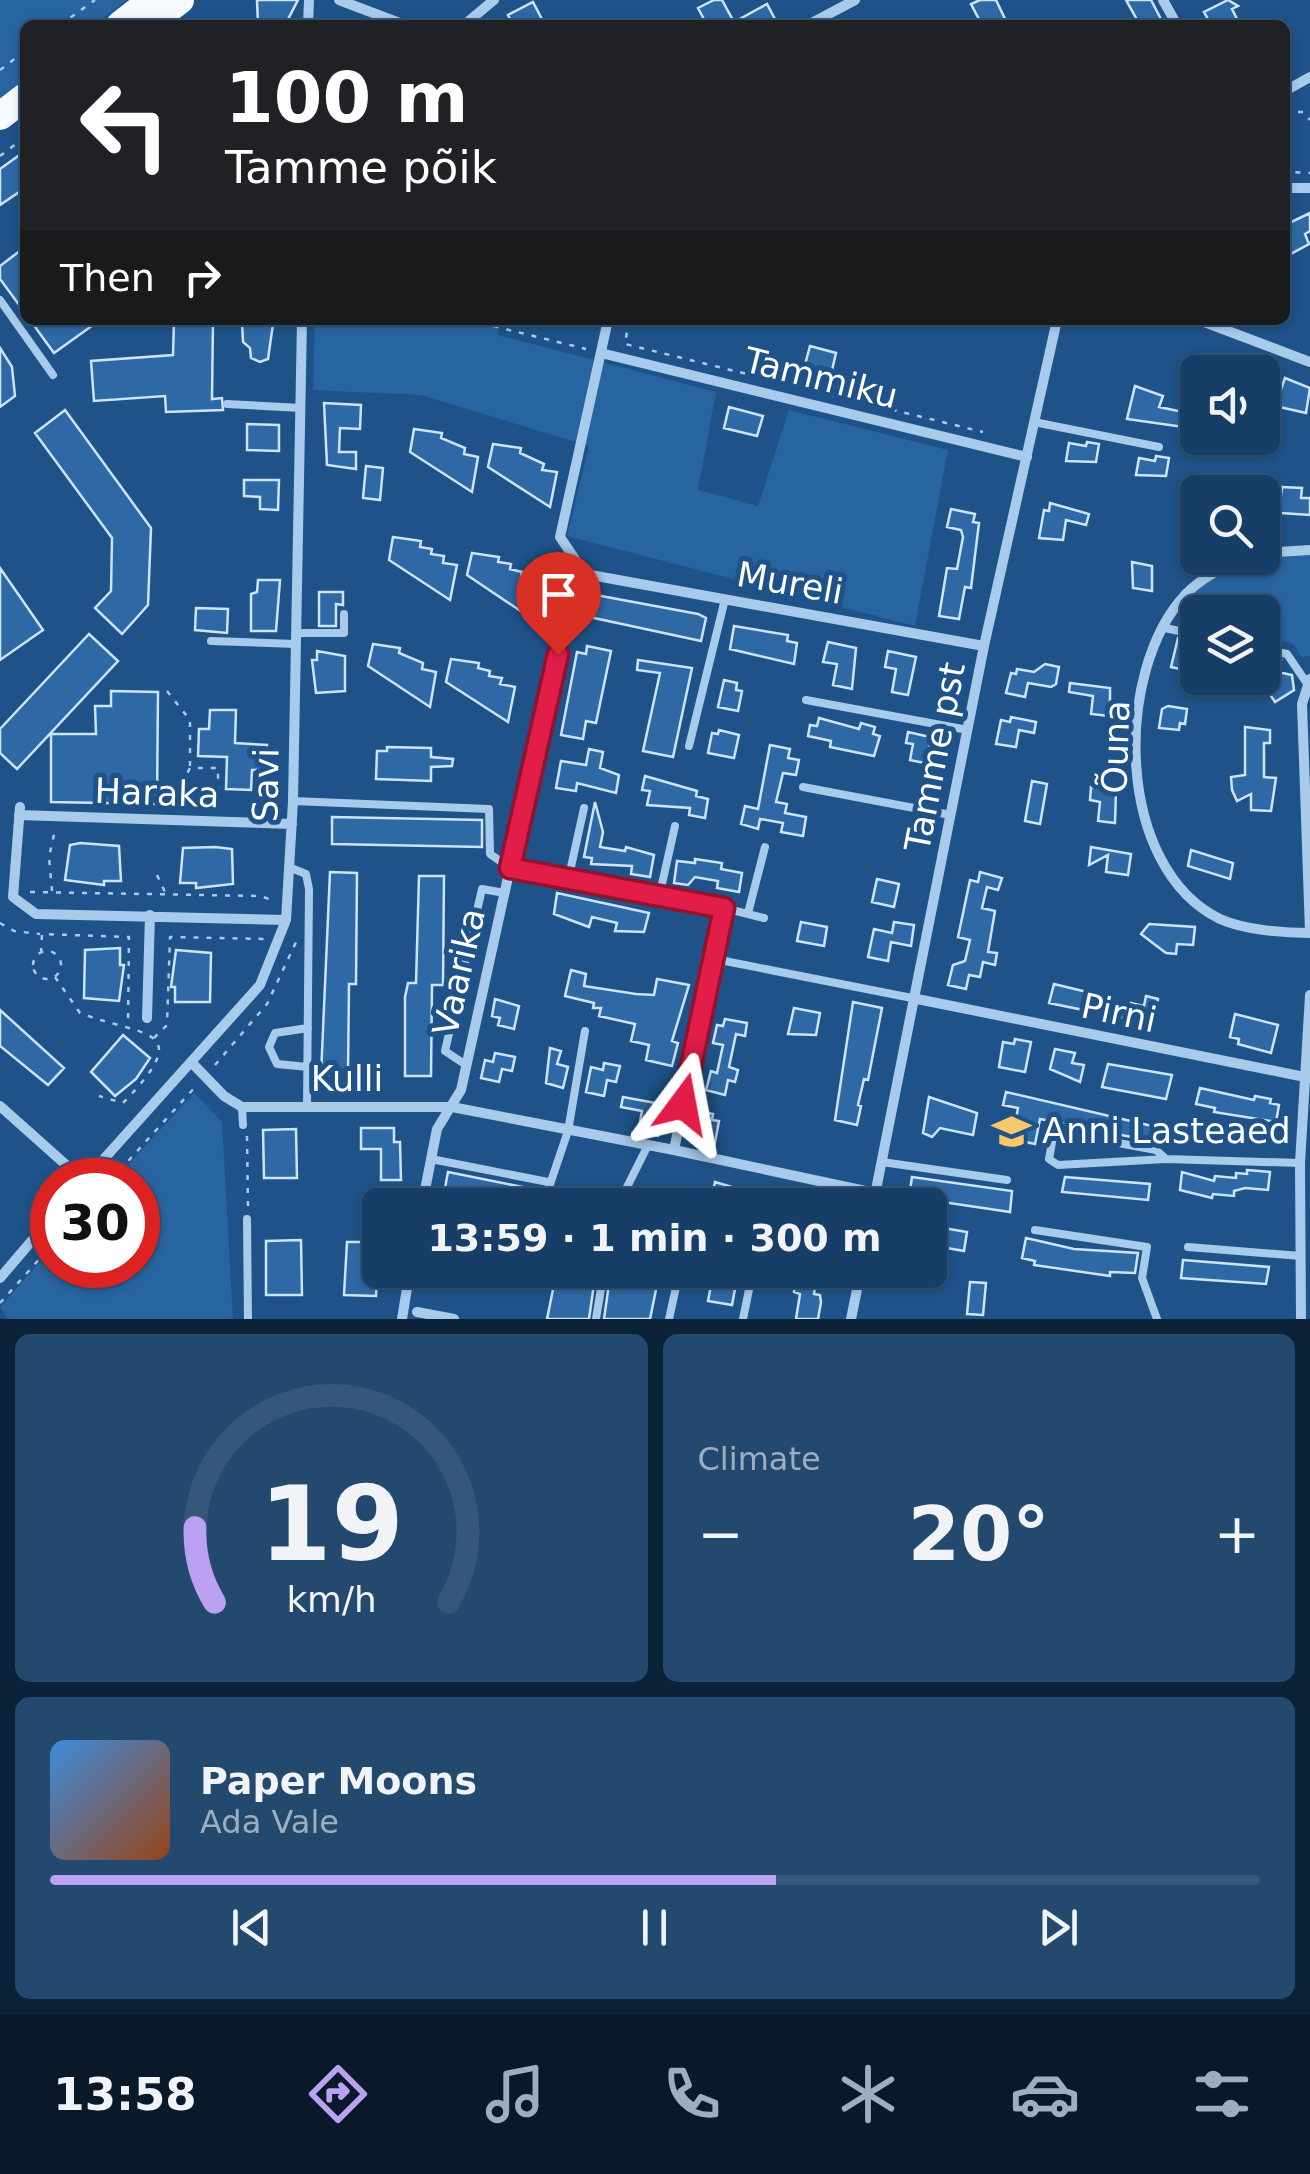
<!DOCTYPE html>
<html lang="en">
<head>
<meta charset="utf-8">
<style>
  :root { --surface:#163e66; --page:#23496f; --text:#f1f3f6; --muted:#9eaebf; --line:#35577a; --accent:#bca0f2 }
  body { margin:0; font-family:"DejaVu Sans",sans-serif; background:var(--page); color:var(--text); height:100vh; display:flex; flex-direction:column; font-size:38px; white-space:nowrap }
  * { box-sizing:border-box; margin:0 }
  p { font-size:32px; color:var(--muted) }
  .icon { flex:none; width:55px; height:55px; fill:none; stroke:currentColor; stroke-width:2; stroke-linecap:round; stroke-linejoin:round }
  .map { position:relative; height:1319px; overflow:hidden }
  .details { display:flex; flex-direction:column; gap:15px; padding:15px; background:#0c2238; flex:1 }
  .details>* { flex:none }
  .top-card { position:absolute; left:20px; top:20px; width:1270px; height:305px; border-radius:15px; box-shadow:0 2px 8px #0004,0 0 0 2px var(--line); background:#202124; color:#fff; overflow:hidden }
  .tools { position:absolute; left:1180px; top:355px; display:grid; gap:20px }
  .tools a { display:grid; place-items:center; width:100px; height:100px; border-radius:15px; background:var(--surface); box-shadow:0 2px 8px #0004,0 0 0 2px var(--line); font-size:50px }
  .speed { position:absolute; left:30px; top:1158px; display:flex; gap:20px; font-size:50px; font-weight:700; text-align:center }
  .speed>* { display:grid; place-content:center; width:130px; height:130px; border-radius:50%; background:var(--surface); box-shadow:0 2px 8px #0004,0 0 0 2px var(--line); line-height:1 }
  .speed .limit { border:15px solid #d22; background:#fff; color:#111 }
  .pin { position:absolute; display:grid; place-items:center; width:85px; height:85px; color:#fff; margin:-102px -42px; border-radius:50% 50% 50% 0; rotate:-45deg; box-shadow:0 0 10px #0007 }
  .pin .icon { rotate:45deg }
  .me { position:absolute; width:110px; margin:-55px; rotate:13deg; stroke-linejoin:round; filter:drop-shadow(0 0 8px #0008) }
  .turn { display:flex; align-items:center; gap:35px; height:210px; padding:0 40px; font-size:45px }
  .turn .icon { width:130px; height:130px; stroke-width:2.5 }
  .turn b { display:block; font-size:70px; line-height:85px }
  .then { display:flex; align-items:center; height:95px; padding:0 40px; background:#0003; gap:20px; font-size:38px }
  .big { font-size:75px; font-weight:700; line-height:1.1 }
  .details .card { flex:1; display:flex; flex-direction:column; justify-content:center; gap:15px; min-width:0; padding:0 35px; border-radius:15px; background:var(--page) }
  .details .dial { align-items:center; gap:0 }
  .dial svg { height:260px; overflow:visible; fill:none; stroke:var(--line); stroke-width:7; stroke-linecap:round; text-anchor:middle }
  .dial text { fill:var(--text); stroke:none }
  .song { display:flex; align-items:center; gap:30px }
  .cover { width:120px; height:120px; border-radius:15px; background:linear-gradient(135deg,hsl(210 70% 55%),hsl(20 70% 35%)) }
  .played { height:10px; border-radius:5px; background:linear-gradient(90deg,var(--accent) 60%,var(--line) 60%) }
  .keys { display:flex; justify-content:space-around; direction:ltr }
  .heat { display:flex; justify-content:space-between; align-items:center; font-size:55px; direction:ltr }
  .details .tiles { flex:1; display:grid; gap:15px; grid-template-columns:1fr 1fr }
  .card:last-child { grid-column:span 2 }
  .trip { position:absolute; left:362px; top:1188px; width:585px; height:100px; border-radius:15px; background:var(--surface); box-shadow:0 2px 8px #0004,0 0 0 2px var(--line); font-weight:700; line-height:100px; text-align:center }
  .dock { display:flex; height:160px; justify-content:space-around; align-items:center; background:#091929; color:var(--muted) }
  .dock .icon { width:70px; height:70px }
  .dock .active { color:var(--accent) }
  .dock b { font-size:45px; color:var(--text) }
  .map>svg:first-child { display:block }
</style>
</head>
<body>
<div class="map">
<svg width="1310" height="1319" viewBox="0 0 1310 1319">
  <rect width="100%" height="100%" fill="#1e5288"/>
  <!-- green -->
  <path fill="#2864a0" d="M0,0H127L94,25H25V84L0,102Z
    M315,320H500L498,335L716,392L698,490L758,506L789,410L948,450L915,626L567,536L589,446L421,395L313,390Z
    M1310,549V656L1301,657L1294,644L1263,636L1262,612H1198L1197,621L1173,611C1215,562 1250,560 1310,549Z
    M194,1093L222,1122L233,1319H8L0,1307L52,1248V1265H138V1180H114Z"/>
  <!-- building -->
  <path fill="#2e69a5" stroke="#cde3f8" stroke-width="2.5" d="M257,0H298L285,25H258Z
    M714,0H722L734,22L767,4L776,21L707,25L698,8Z
    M980,0H996L1008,25H982L971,4Z
    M1126,0H1151L1164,25H1140Z
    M1228,0L1238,6L1232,9L1240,25L1209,21L1204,12Z
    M533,2L545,25H513L508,15Z
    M25,151V188L0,205V169Z
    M1310,213V231L1305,234L1309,244L1285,257V225Z
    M25,247V313L0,279V266Z
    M30,320H100L54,353Z
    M174,320H213L212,399L222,398L223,410L166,412L165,396L94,401L91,361L173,355Z
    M242,323L273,324L268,359L260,362L251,358L250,348L243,342Z
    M810,346L836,353L830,379L803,372Z
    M0,348L12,367L15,396L0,407Z
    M1285,378L1310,388L1306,413L1275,406Z
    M1135,386L1163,396L1159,407L1198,415V429L1127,419Z
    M324,403L361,405L360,429L340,428L339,452H356V469L327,465Z
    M729,407L763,416L757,436L724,428Z
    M65,410L151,528L148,605L122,634L95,608L111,591L112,538L35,433Z
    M247,424L279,425V451L247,450Z
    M414,429L442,433L441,438L465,448L464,454L478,457L472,492L410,452Z
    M1087,442L1099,444L1096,462L1066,461L1069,443L1086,446Z
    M493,444L521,448L520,453L544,464L542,470L557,472L550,507L488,467Z
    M1156,456L1169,458L1166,476L1136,475L1139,458L1155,461Z
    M366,466L383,468L380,500L363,498Z
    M244,480H279L278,510L260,509V497L244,496Z
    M1282,487L1302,488L1301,498H1310V515L1265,512L1267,495L1281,496Z
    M1050,503L1089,514L1086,525L1066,520L1063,540L1039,538L1044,510L1049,511Z
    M951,509L975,514L973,522L979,523L971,588L965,587L959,619L939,616L947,568L957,569L963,537L961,530L947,527Z
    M393,537L421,541L420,547L432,549L431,554L444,556L443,563L457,565L450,600L389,560Z
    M472,553L499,557L498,562L511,564L510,569L522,572L521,578L536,581L528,616L467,575Z
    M1132,562L1152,566V591L1133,588Z
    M0,568L43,630L0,660Z
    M258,580H280L276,631H251V594L257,592Z
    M319,592H343V605L336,604V626H319Z
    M585,593L698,614L706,618L701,641L580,615Z
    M196,608L228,609L227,633L195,630Z
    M734,626L788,635L787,641L797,643L794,664L730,649Z
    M89,634L118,661L17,769L0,753V729Z
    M1178,638L1198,642V673L1171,667Z
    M828,642L856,648L852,689L833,685L837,664L823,662Z
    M373,644L400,648L399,653L423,663L422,669L436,672L430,707L368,666Z
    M587,646L611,651L596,723L586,721L583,739L561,735L577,652L586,654Z
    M317,651L345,656V691L316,693L312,660H317Z
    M888,651L916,657L908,695L892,692L896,669L885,667Z
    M1262,657L1281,660L1278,672L1292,675L1294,690L1275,702L1267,690L1234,682L1235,678H1262Z
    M451,659L479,663L478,668L490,671L489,676L502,678L500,684L515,687L508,722L446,682Z
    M638,660L692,668L673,757L643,751L660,673L637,670Z
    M1045,664L1059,667L1056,684L1051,687L1028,683L1025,697L1006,693L1011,673L1016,674L1017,669L1034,672Z
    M724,680L737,683L736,690L742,691L738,711L718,707Z
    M1070,683L1110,688V716L1091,714L1093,696L1069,692Z
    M111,691L158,692L157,804L51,802V734H96L95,706H111Z
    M1168,706L1187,709L1185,724L1180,723L1179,730L1159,728L1162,709Z
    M210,710H236L235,743L267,745L266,770H252L251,790L226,789L227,757L198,756L199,729H209Z
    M1011,717L1036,722L1034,733L1019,730L1016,747L996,744L1001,720L1010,722Z
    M819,718L859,729L861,723L875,727L873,734L880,736L874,756L830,747L831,741L808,736L810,725L817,726Z
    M1245,727L1270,730V743H1264V777L1276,778L1271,811L1251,810V794L1237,801L1232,790L1231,777L1245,775Z
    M719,730L739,735L734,758L708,753L712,733L718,734Z
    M908,732L930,737L929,764L910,760L913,744L906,743Z
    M770,745L790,749L788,758L799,760L796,775L783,773L776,802L787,804L785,813L806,817L803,836L781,832L783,823L760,819L758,829L741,824L745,806L758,809Z
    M387,747L431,748V757L453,759L452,766L431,767V781L376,779L377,751H387Z
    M589,749L603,752L600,768L619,775L616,793L577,783L576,791L556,788L561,761L586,765Z
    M645,776L697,791L696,796L708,799L705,818L689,815L690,808L647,805L650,791L642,790Z
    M1032,781L1047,784L1040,824L1025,821Z
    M1091,787L1116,791L1115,823L1098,821L1100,802L1090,800Z
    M595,802L603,832L600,847L625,851L626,847L654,855L650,877L631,874L632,866L591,864L592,858L584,857Z
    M332,817L482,820V847L332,844Z
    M80,843L119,846L121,881H104V885L65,880L70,845Z
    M215,847L232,849L233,884L196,888V883H180L183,848Z
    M1091,847L1131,854L1128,875L1106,872L1108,855L1089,865Z
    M1191,850L1233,863L1230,879L1188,866Z
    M695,859L722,863L721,869L742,873L739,892L717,888L718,881L695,877L688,885L674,883L677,861L695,863Z
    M330,872L357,873L356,984H349L348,1075H321Z
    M980,872L1002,878L998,890L987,887L982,908L995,911L988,952L997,953L995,965L983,962L980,977L969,975L966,989L948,985L953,965L965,961L970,940L958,937L970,880L978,882Z
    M419,876H444L443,985H432L431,1076H405V997L408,983H416Z
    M877,879L899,884L894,907L872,902Z
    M557,893L649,913L644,932L615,931L617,923L592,917L589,927L554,914Z
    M801,922L827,927L824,946L797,941Z
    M894,922L914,925L911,946L891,942L888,961L868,957L874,929L892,933Z
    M1149,924L1195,927L1193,945L1177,944L1176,954L1166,953L1141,934Z
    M120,948V965H124L119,1001L84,998L85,950Z
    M176,950L211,953L210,1002H175V987H171Z
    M571,970L586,974L584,986L636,994L654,995L657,979L689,985L672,1041L678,1043L672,1066L646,1060L649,1045L631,1041L635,1024L599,1016L601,1008H593L594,1003L565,996Z
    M1054,984L1091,993L1090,997L1103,1002L1098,1013L1049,1003Z
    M1146,996L1158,999L1154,1016L1147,1015L1144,1025L1120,1017L1123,1006L1130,1008L1131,1003L1144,1006Z
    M495,999L519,1006L514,1029L498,1025L500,1018L492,1016Z
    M853,1002L882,1008L868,1080L864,1079L858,1105L861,1106L857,1125L835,1120Z
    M794,1008L820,1013L816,1035L788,1034Z
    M0,1010L64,1068L48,1085L0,1046Z
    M1235,1014L1278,1025L1271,1053L1238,1044L1239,1039L1230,1037Z
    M725,1019L747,1023L745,1036L736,1034L729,1067L738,1070L735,1082L728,1080L725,1095L706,1090L711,1071L717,1073L723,1045L713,1043L717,1025L723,1026Z
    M123,1035L150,1058L136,1079L115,1096L91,1072Z
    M1015,1039L1031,1042L1025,1072L999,1067L1003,1042L1014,1044Z
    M550,1048L561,1051L557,1064L568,1067L563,1088L546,1083Z
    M1055,1049L1075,1053L1072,1063L1084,1065L1080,1082L1050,1069Z
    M495,1053L515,1057L512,1071L502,1069L499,1082L481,1078L485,1060L493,1062Z
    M604,1063L620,1066L616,1082L607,1080L604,1096L586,1092L591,1067L603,1070Z
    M1108,1064L1172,1075L1166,1099L1102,1087Z
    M1200,1088L1254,1100L1255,1096L1271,1099L1270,1103L1279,1105L1276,1122L1214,1112L1215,1108L1196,1104Z
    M1006,1092L1165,1129L1162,1143L1040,1119L1035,1144L1012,1139L1018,1108L1003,1105Z
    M623,1097L661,1104L658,1136L638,1132L642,1111L621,1107Z
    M929,1097L977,1113L973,1135L940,1128L932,1137L923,1133Z
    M700,1111L713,1114L712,1120L719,1121L714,1148L693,1143Z
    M361,1128H394V1142H400L401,1180H381V1149H361Z
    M296,1129L297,1178H264L263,1130Z
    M1247,1170L1270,1172L1268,1190L1245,1188L1234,1191V1196L1213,1194L1212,1198L1180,1190L1182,1172L1214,1181L1215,1176L1236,1178V1173L1247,1174Z
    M448,1172L532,1189L530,1205L445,1188Z
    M912,1177L1012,1191L1010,1212L909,1197Z
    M1065,1177L1150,1184L1148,1200L1062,1192Z
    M715,1182L749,1192L746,1205L698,1203L701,1188L713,1191Z
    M932,1226L967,1232L964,1251L947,1248L944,1260L930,1257Z
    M363,1237H379L376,1296L344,1295L347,1242H362Z
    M1026,1238L1074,1249L1138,1253L1135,1273L1110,1272V1276L1034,1265L1035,1261L1022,1258Z
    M301,1240L302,1295H266V1241Z
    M1183,1260L1269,1267L1266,1284L1181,1278Z
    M557,1270H596L589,1319H547Z
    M611,1270L639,1276L640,1270H660L650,1319H604Z
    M714,1270H728L727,1276L737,1278L732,1305L708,1301Z
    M797,1272L817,1275L814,1294L820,1295L821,1302L818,1319H796L800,1294L794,1292Z
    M970,1282L986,1283L983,1315L967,1314Z"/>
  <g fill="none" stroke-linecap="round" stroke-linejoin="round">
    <!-- path -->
    <path stroke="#a8caeb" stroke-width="2.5" stroke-dasharray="5 8" stroke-linecap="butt" d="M60,25L95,0
      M0,70L25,51
      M1285,112H1303L1310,120
      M0,156L25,137
      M1285,165L1293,172L1310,173
      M629,320L625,344L983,432
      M481,323L586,349
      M167,691L190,720V767
      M176,808L174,798L190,768H218V808
      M157,875L165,892
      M52,891L49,857L55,830
      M30,892L260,896L275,901
      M0,923L14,931L40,934
      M33 965a14 14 0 1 1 28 0a14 14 0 1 1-28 0Z
      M41,953L42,934L129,937L128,1024
      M55,977L80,1013C142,1037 198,1026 123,1103L99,1096
      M154,1038L167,1025L170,937L265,939
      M215,1065L267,1004L297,940
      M247,1136L248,1208
      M111,1180L196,1086
      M0,1303L52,1245"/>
    <!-- service -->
    <path stroke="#a8caeb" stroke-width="8" d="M0,300L53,375
      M227,404L301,408
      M1034,422L1159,447
      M1165,628L1198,635
      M297,633H344V614
      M211,641L296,644
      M1262,649L1287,654L1306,682
      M806,700L968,730
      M689,746L725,599
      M803,787L951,815
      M293,801L489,809L490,854L510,868
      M291,868L306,874L309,889L307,1106
      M569,876L584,808
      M660,893L675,826
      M724,908L764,918
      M748,913L765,847
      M715,959L917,999
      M466,1065L445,1051L482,889L505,893
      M308,1067L277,1064L269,1047L275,1033L308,1028
      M242,1107L243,1125
      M431,1159L548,1182
      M1166,1159L1156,1150L1054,1131L1049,1159L1058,1165L1166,1159L1300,1163
      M882,1162L1007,1180
      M543,1205L568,1131L585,1031
      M618,1205L647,1147
      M247,1219L248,1319
      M1035,1230L1147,1247L1142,1278L1157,1319
      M1188,1247L1301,1256
      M596,1319L604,1270
      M669,1319L676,1287L671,1286L673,1270
      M743,1319L753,1270"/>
    <!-- minor -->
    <path stroke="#a8caeb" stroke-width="10" d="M339,0L405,25
      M1163,0L1177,25
      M308,25L309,0
      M464,25L494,0
      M808,25L855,0
      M1285,91L1310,77
      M1285,188H1310
      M1199,320L1310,362
      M601,353L1027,457
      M1262,553L1310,550
      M1244,558C1224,567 1202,577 1186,594C1113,671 1115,868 1220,919C1244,930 1284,933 1310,933
      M585,574L984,646
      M585,574L560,537L608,320
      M1310,679L1302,704L1310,932
      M20,807L13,897L36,914L286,920
      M19,815L292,824
      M510,868L724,908L674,1150L875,1193
      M917,999L1310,1078
      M147,1018L150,915
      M193,1064L224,1096L242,1107H452L674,1150
      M0,1106L83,1180
      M85,1180L260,985L286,920L293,801L302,320
      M422,1205L437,1129L461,1090L573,583L585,574
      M873,1205L984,646L1057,320
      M0,1278L52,1217
      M417,1312L454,1319
      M402,1319L410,1270
      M851,1319L861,1270
      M1301,1319L1300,1163L1310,995"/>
    <!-- trunk -->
    <path stroke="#f6fafe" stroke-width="28" d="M120,25L152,0
      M147,25L180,0
      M0,116L25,97"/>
  </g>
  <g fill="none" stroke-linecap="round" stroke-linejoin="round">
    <defs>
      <path id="route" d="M558,654L510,868L724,908L683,1104"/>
    </defs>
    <!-- route casing -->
    <use href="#route" stroke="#92132f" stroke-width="25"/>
    <!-- route -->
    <use href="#route" stroke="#e11d48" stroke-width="18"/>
  </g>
  <!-- icons -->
  <defs>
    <symbol id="school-bare" viewBox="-9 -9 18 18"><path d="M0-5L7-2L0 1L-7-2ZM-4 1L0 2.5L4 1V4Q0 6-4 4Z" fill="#f9c868" stroke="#1e5288" stroke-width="2.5" paint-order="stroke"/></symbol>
  </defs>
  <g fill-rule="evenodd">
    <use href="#school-bare" x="984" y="1104" width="55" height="55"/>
  </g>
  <g text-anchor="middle" stroke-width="10" stroke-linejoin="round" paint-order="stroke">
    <!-- street labels -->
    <g font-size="35" fill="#fff" stroke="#1e5288">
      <text transform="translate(821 378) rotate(14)" y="12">Tammiku</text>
      <text transform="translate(790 583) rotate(10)" y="12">Mureli</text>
      <text transform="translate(1116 747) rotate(-88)" y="12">Õuna</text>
      <text transform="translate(935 757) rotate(-79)" y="12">Tamme pst</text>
      <text transform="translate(266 785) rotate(-89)" y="12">Savi</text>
      <text transform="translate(157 793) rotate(2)" y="12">Haraka</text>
      <text transform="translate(459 972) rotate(-77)" y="12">Vaarika</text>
      <text transform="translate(1119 1013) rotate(12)" y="12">Pirni</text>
      <text x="347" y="1091">Kulli</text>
    </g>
    <!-- poi labels -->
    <g font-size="35" fill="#fff" stroke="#1e5288" text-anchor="start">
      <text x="1042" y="1143">Anni Lasteaed</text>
    </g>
  </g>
</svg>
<div class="tools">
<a><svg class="icon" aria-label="sound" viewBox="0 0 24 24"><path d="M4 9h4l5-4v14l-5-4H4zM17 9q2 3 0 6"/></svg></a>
<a><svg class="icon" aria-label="search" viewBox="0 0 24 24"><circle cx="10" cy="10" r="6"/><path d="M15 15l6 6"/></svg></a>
<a><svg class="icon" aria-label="layers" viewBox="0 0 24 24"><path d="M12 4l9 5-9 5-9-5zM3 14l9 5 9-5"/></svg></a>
</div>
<div class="speed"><div class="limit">30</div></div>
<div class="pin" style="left:558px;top:654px;background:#d93025"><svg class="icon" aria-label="arrive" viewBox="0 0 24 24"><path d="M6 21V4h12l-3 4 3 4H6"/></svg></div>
<svg class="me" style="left:683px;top:1104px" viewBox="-20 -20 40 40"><path d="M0-17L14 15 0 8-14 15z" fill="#e11d48" stroke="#fff" stroke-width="4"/></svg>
<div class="trip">13:59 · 1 min · 300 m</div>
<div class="top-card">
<div class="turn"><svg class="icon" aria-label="left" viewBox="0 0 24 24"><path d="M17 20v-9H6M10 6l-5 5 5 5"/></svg><div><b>100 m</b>Tamme põik</div></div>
<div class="then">Then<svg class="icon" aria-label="right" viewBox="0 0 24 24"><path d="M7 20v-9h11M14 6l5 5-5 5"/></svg></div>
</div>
</div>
<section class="details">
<div class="tiles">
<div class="card dial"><svg viewBox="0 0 100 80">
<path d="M14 69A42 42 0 1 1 86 69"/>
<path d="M14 69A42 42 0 0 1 8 46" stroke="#bca0f2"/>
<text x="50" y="56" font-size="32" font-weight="700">19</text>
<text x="50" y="72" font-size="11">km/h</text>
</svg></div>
<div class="card"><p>Climate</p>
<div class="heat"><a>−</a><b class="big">20°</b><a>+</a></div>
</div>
<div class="card">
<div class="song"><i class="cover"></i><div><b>Paper Moons</b><p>Ada Vale</p></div></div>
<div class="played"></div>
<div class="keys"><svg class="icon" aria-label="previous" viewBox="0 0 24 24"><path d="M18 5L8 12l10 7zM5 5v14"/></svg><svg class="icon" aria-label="pause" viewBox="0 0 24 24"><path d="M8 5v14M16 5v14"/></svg><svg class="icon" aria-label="next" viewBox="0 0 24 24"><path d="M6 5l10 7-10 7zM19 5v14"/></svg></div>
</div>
</div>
</section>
<nav class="dock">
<b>13:58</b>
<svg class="icon active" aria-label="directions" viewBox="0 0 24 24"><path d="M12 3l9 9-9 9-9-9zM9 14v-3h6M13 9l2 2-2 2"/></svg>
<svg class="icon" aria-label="music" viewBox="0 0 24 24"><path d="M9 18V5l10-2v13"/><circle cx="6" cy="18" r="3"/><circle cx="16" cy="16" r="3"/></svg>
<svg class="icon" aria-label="phone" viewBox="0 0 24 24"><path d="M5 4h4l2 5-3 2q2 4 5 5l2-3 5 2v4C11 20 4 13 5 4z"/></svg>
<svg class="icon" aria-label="climate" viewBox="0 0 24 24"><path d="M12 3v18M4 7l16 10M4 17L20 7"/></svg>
<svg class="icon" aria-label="car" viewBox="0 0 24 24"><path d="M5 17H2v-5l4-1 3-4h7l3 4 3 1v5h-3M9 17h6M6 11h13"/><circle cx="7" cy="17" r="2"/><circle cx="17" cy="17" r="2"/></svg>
<svg class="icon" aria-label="filters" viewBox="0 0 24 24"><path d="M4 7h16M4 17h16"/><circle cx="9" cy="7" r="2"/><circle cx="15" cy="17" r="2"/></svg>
</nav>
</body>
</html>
